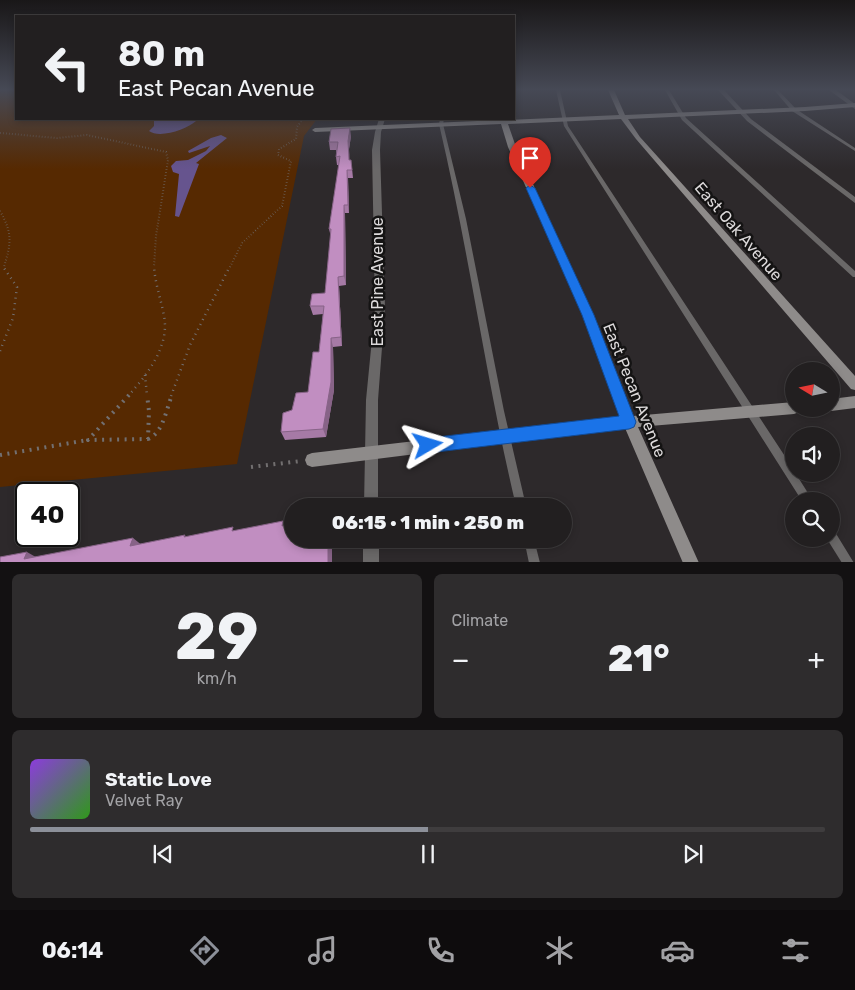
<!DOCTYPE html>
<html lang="en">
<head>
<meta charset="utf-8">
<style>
  :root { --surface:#221f20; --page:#2e2c2d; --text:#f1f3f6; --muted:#a2a2a5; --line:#3f3d3e; --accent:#8c9099 }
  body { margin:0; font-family:Rubik,sans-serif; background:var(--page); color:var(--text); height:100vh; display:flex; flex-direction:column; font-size:19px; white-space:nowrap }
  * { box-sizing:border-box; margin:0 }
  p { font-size:16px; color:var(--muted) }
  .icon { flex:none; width:28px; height:28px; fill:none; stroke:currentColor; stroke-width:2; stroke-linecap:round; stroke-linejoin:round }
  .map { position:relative; height:562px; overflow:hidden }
  .side { display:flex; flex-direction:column; gap:12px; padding:12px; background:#131112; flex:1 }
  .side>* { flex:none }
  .banner { position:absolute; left:15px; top:15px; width:500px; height:105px; border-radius:0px; box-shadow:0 2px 8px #0003,0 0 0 1px var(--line); background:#221f20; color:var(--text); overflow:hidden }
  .needle { width:32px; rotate:280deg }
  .controls { position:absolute; left:785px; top:362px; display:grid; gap:10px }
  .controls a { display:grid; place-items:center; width:55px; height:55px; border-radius:50%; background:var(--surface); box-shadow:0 2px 8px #0003,0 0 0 1px var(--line); font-size:25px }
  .speed { position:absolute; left:15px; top:482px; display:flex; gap:10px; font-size:25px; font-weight:700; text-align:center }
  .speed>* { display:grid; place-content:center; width:65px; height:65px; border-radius:50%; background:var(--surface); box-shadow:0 2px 8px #0003,0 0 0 1px var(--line); line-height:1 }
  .speed .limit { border:2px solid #111; border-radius:8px; background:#fff; color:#111 }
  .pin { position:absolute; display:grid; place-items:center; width:42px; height:42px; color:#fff; margin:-51px -21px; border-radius:50% 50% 50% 0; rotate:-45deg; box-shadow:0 0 5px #0007 }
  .pin .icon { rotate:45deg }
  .me { position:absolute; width:55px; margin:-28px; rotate:83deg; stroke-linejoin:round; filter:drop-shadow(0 0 4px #0008) }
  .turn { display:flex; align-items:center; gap:18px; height:105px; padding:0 20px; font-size:22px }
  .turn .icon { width:65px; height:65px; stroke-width:2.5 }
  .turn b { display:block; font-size:35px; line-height:42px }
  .big { font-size:38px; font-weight:800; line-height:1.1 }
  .side .tile { flex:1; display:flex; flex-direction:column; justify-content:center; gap:8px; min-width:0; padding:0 18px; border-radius:8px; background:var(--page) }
  .side .dial { align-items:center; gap:0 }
  .dial b { font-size:65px; line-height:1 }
  .song { display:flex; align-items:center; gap:15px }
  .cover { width:60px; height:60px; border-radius:8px; background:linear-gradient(135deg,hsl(270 70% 55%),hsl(110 70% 35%)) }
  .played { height:5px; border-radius:2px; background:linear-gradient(90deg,var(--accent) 50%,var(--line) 50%) }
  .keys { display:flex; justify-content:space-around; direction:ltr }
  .heat { display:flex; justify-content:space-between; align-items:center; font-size:28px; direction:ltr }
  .side .tiles { flex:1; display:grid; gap:12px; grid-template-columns:1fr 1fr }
  .tile:last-child { grid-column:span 2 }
  .trip { position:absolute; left:284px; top:498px; width:288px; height:50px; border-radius:25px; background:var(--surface); box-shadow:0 2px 8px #0003,0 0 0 1px var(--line); font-weight:800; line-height:50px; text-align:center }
  .tabs { display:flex; height:80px; justify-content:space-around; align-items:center; background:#0e0c0d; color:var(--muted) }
  .tabs .icon { width:35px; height:35px }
  .tabs .selected { color:var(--accent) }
  .tabs b { font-size:22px; color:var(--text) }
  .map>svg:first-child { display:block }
</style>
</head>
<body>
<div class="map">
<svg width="855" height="563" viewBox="0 0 855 563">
  <rect width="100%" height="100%" fill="#2d292b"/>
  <!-- green -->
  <path fill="#562901" d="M0,90H16V119H317L304,136L237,464L0,487Z"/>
  <!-- water -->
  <path fill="#66548e" d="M149,119H176L196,121C187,129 160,139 149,131L154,126V120Z
    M221,135L227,138L196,163L199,164L179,217L175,216L179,174L173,172L171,166L176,161L188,160L206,151L210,146L189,153L188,151L211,138Z"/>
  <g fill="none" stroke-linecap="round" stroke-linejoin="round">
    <!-- path-far2 -->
    <path stroke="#726f70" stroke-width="2" stroke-dasharray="0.5 2.5" stroke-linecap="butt" d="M0,133L57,138L87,135L166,152L168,160L156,236L154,267
      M0,211C13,234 11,243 4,267
      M230,267L242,243L282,206L291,161L278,155L279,149L296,139L297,127L303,119"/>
    <!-- path-far1 -->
    <path stroke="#726f70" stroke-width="2.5" stroke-dasharray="1 4.5" stroke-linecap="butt" d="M0,351L13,318L17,287L4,268L5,266
      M145,375L147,396
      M128,396C147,375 170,346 164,316C161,299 155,284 154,266
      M171,396L190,345L230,266"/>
    <!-- path -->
    <path stroke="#726f70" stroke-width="4" stroke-dasharray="2 5.5" stroke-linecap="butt" d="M129,395L88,440L148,439L149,411L147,395
      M148,439C163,433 166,410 172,395
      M0,455L88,440
      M251,467L301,461"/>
    <!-- lane -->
    <path fill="#6a6868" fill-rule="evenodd" d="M556,90H560L568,126L794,470V474H796L813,501H802L564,126Z
      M665,90H669L686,118L855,271V277H853L682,120Z
      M774,90H778L796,109L855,148V151L792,111Z
      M440,119H444L443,124L466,219L504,411L526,506H516C486,380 469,251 439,124Z
      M831,531L835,532L854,563H842L827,539H831Z
      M524,539H534L540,563H529Z"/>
    <!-- street -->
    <path fill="#6a6868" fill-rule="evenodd" d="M718,90H724L751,119L855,197V203L747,121Z
      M829,90H836L855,104V109Z
      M379,119H385L381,132L380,150L385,308L378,400V506H364L366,400L375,308L372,150L375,132Z
      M363,539H379V563H363Z"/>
    <!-- secondary -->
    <path fill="#8e8b8a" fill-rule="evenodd" d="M608,90H614L625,115L805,107L855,103V107L805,111L628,119L640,137L855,376V390L851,389L636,139L621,119L508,124L516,147L593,315L633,416L794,402V409H800L799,412L794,414L638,427L699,563H683L625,428L312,467L307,465L305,460L307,455L312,453L621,417L583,315L508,147L501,124L315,132L312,130L315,128L500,120V119L506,120L619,115Z
      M855,396V408L831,411L826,409H831V399Z"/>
  </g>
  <!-- wall -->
  <path fill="#a67aa6" d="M351,136L349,149V160L352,168L353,178H348L349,213H345L346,285L339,286L342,346L333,347L334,390L326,437L285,440L281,432L292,410L308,392L319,352L323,314L313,315L310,306L325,293L331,237L329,229L339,165H337L336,157V150H330L329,142Z"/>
  <!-- shaded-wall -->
  <path fill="#876387" d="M350,128L351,136L349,149L350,168L348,141Z
    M347,170L348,178L349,213L348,205Z
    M344,205L345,213L346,285L344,276Z
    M338,277L339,286L342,346L341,337Z
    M331,338L333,347L334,390L326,437L323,429Z
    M133,538L143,546H130Z
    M328,539H332V563H328Z
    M27,552L41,560L24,559Z"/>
  <!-- building -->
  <path fill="#c18ec1" stroke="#876387" d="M350,128L348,141L349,160H351L352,170H347L348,205H344V276L338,277L341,337L331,338V382L323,429L281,432L283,413L292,410L296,393L308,392L313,352H319L324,306H310L312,294L325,293L331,229H329L340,156L336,157L338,142H329L331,129Z
    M283,521L282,526L292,525V539H328V563H0V557L27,552L24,559L133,538L130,546L185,535L184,537L233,527L232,531Z"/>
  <!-- sky -->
  <linearGradient id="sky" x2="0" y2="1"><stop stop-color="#191718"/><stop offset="0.53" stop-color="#464955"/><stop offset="1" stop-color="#464955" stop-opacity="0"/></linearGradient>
  <rect width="855" height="169" fill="url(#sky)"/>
  <!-- route -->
  <path fill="#1a73e8" stroke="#114b97" d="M530,185L535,188L594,315L636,422L634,427L629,429L428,453L422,451L420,445L422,440L428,438L619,416L582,315L526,188Z"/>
  <g text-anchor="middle" stroke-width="5" stroke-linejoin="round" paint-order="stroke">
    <!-- street labels -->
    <g font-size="16" fill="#dddadb" stroke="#141313">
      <text transform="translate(739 231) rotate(49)" y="6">East Oak Avenue</text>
      <text transform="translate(377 282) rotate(-90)" y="6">East Pine Avenue</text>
      <text transform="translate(635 390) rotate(68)" y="6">East Pecan Avenue</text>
    </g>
  </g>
</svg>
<div class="controls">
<a><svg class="needle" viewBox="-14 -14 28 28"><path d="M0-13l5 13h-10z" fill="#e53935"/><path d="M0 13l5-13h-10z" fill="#a2a2a5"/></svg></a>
<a><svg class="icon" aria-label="sound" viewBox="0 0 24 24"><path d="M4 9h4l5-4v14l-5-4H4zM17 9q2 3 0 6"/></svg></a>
<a><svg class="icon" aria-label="search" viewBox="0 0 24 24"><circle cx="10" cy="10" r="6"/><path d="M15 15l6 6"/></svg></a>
</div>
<div class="speed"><div class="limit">40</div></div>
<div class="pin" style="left:530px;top:188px;background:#d93025"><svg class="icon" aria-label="arrive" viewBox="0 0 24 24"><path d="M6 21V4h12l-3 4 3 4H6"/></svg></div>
<svg class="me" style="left:428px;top:445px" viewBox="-20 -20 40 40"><path d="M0-17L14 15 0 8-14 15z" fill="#1a73e8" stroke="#fff" stroke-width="4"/></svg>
<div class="trip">06:15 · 1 min · 250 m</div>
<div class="banner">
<div class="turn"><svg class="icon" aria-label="left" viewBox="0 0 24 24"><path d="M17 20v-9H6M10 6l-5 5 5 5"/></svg><div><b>80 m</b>East Pecan Avenue</div></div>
</div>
</div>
<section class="side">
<div class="tiles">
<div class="tile dial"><b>29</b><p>km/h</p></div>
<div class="tile"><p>Climate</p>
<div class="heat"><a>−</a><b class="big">21°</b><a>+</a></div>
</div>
<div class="tile">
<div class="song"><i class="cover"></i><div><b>Static Love</b><p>Velvet Ray</p></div></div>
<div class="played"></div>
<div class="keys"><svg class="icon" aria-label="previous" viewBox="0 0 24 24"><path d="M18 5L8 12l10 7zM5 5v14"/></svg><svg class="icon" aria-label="pause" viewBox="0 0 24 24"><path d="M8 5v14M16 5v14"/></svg><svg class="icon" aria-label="next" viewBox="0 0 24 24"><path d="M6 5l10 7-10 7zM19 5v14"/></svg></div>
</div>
</div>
</section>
<nav class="tabs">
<b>06:14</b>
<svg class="icon selected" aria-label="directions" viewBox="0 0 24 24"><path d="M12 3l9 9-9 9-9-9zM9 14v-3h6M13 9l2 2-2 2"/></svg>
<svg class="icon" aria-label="music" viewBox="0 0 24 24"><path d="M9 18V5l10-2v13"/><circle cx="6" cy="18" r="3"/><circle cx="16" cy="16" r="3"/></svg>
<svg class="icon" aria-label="phone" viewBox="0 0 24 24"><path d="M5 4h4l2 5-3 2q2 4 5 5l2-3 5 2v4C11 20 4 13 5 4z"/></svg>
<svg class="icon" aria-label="climate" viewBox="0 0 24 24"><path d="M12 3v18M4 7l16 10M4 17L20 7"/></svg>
<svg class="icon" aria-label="car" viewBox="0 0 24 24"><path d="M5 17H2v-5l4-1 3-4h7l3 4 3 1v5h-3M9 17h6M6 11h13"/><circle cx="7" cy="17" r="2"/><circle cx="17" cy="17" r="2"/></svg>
<svg class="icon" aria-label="filters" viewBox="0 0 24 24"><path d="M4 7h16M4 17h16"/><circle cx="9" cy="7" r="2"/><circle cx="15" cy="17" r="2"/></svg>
</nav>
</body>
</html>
